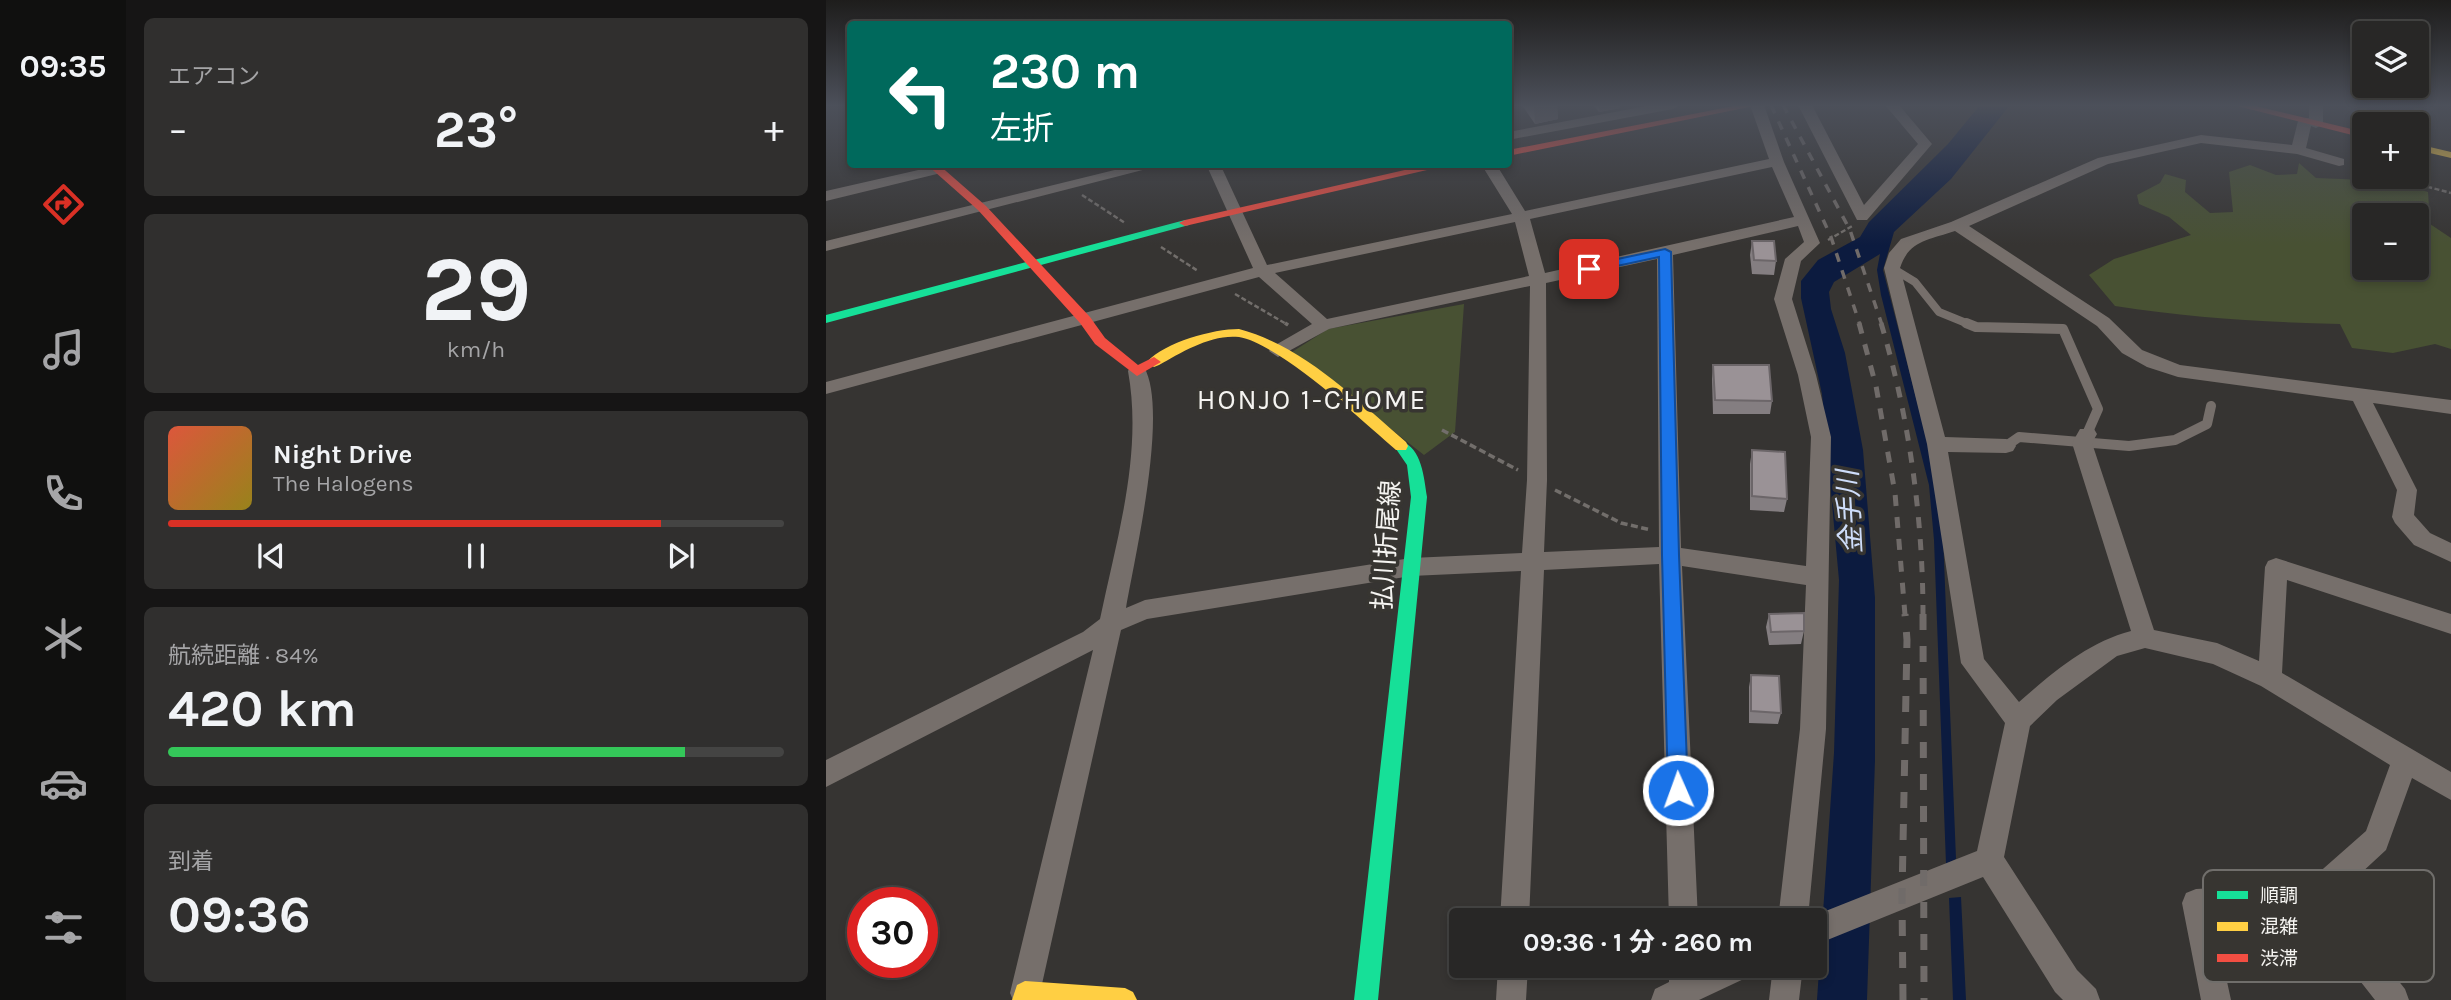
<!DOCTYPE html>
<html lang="ja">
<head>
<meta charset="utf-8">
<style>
  :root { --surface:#282726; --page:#302f2e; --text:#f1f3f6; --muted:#a5a5a7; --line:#444443; --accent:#d93025 }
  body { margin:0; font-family:Karla,"Noto Sans JP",sans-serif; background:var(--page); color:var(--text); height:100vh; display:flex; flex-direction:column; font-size:26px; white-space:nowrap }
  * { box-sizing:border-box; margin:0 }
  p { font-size:23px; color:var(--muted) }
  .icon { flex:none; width:38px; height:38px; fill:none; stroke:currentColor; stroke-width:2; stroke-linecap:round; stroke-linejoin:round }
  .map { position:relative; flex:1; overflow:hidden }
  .details { display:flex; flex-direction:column; gap:18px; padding:18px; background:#161515; width:700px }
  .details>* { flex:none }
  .banner { position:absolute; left:21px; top:21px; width:665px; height:147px; border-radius:7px; box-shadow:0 4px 10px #0003,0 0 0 2px var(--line); background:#00695c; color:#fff; overflow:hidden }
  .tools { position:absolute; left:1526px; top:21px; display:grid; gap:14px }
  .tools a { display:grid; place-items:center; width:77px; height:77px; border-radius:7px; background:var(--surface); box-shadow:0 4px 10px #0003,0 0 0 2px var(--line); font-size:35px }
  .speed { position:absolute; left:21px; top:887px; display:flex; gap:14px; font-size:35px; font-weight:700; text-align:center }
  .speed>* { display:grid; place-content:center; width:91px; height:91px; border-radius:50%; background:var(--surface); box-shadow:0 4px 10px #0003,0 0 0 2px var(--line); line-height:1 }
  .speed .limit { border:10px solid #d22; background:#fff; color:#111 }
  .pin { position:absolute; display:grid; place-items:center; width:60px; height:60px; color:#fff; margin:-30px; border-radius:14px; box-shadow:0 4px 10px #0006 }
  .me { position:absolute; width:77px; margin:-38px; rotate:358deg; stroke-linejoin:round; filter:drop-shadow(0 0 5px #0008) }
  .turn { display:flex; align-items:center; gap:24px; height:147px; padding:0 28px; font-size:32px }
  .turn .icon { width:91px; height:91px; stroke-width:2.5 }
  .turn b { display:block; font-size:49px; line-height:60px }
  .big { font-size:52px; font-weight:700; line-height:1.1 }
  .details .card { flex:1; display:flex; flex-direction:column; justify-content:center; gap:10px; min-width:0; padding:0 24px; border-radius:10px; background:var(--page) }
  .details .dial { align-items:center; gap:0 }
  .dial b { font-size:91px; line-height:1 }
  .song { display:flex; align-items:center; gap:21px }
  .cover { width:84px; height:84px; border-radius:10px; background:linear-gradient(135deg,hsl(10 70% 55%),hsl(50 70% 35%)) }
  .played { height:7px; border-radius:4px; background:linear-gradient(90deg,var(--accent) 80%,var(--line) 80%) }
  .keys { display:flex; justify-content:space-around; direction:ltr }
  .heat { display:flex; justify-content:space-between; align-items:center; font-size:38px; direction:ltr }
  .charge { height:10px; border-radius:5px; background:linear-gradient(90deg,#34c759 84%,var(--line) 0) }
  .trip { position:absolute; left:623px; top:908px; width:378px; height:70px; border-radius:7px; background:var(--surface); box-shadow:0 4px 10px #0003,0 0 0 2px var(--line); font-weight:700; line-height:70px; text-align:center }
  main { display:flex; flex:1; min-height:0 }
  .tab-bar { display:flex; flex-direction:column; width:126px; justify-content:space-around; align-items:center; background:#10100f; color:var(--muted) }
  .tab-bar .icon { width:49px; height:49px }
  .tab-bar .current { color:var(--accent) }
  .tab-bar b { font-size:32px; color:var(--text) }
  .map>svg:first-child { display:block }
</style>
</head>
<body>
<main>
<nav class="tab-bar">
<b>09:35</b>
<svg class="icon current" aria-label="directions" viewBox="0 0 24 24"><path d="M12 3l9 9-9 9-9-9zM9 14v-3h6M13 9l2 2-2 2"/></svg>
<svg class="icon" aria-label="music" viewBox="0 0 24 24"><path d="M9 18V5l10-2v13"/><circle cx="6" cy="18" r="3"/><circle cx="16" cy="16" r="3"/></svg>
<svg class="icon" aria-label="phone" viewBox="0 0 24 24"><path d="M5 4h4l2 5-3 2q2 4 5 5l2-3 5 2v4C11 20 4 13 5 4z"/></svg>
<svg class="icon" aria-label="climate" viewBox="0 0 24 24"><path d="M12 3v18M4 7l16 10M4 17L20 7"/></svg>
<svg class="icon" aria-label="car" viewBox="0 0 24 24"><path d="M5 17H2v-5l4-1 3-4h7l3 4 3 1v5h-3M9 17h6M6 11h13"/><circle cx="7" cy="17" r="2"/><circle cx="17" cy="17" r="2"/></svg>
<svg class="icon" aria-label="filters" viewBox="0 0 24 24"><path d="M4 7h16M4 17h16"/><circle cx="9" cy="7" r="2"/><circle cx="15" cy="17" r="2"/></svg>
</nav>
<section class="details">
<div class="card"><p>エアコン</p>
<div class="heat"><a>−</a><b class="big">23°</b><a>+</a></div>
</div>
<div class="card dial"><b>29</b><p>km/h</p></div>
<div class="card">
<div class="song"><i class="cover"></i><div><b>Night Drive</b><p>The Halogens</p></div></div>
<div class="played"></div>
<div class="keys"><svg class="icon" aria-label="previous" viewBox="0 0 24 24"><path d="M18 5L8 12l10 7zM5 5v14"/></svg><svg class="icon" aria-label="pause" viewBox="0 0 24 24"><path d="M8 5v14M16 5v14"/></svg><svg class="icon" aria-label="next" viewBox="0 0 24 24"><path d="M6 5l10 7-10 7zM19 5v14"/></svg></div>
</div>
<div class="card"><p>航続距離 · 84%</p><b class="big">420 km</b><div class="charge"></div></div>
<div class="card"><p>到着</p><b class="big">09:36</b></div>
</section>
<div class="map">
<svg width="1625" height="1000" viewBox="0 0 1625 1000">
  <rect width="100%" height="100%" fill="#363432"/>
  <!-- green -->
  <path fill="#485133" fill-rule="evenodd" d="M1473,163L1490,178L1566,181L1602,192L1604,224L1625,238V349L1609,344L1567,353L1526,348L1514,324C1438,322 1365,318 1289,306L1263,275L1288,259L1365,235L1343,217L1313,204L1311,195L1334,183L1339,174L1360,180L1359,192L1384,213L1407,212L1403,172L1424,165L1450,175L1471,174ZM1538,215H1591V268H1538Z
    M638,304L629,432L598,455L466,352L502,329Z"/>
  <!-- water -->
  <path fill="#0c1b3f" d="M1154,105H1184L1125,179L1068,232L1057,270L1110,475L1117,536L1130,859L1120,864L1108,540L1103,485L1055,295L1051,270L1054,254L1008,282L1003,292L1005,309L1019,353L1037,450L1049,598V760L1041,1000H991L1008,753L1013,580L996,394L975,298V281L992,260L1034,237L1043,222L1122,144Z
    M1135,897L1140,1000H1127L1123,898Z"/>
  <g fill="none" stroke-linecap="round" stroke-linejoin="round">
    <!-- path-far1 -->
    <path stroke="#726e6b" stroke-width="2.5" stroke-dasharray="5 2.5" stroke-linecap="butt" d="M1527,166L1538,169
      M1565,177L1625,193
      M256,195L299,223
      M1002,240L1028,225
      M335,247L372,271
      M409,294L462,325"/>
    <!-- path -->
    <path stroke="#726e6b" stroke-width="3.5" stroke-dasharray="7 3.5" stroke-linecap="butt" d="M459,323L462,325
      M616,430L692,470
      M729,490L795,523L825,530"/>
    <!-- lane-far1 -->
    <path stroke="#766f6b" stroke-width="8" d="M1066,268L1089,282L1113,312L1145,325"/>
    <!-- lane -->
    <path stroke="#766f6b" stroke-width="10" d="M1140,323L1150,327L1237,329L1272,409L1261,434
      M1180,446L1193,437L1303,446L1349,440L1381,424L1385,406"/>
    <!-- street -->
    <path fill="#766f6b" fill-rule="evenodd" d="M826,105H854L847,109L682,140V132Z
      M924,105H938L958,162L994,243L975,261L966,299L990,375L1005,437L1000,729L982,918L1151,851L1179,723L1135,663L1101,444L1058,268L1063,253L1075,239L1125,222L1272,158L1375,135L1466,145L1472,121L1474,118H1483V105H1497V124L1490,128L1485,126L1480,148L1518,159V165L1513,166L1471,154L1375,143L1282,164L1143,226L1283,318L1316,350L1354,365L1625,400V414L1547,403L1591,490L1588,515L1604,533L1625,543V562L1588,545L1569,523L1566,517L1571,490L1527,401L1352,377L1321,367L1296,353L1271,326L1129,231C1103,240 1083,240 1074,268L1119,437L1180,439L1187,441L1190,446L1187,451L1180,453L1122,452L1158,659L1193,702C1226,673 1262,642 1305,631L1246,443L1254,429H1268L1271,434L1266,443L1328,630L1391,643L1433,661L1439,567L1442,561L1450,558L1625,614V634L1461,580L1456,673L1625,772V800L1586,778L1560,850L1507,899L1579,989L1583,1000H1549L1480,912L1387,917L1405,1000H1375L1356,903L1360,893L1370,889L1481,883L1540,831L1564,765L1435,686L1387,664L1319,648L1291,656L1231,700L1204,726L1178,857L1251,970L1270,989L1274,1000H1237L1229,992L1157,877L989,945V920H952L974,729L980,585L856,566L872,920H843L833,564L718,570L703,920H674L695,571L585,576L321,619L295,630L214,993L211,1000H187L184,993L267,650L0,787V760L257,632L274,619C291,538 317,453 302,371L304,367H318C343,410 309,556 300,608L319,600L585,558L696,553L701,480L704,286L503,329L452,357L443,351L446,347L486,324L433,277L0,394V382L427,268L380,164H394L441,265L686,214L655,164H670L699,211L943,159ZM946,167L968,217L719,273L704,219ZM689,222L703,276L501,319L449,273ZM972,226L978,242L959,259L948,299L972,375L985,437L980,566L855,548L847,255ZM831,259L833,547L718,552L721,480L720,283Z
      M972,105H986L1038,205L1092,144L1059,105H1073L1106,144L1041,220H1031Z
      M313,164H340L0,251V241Z
      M110,166L115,167L117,170L115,173L0,201V191Z
      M672,966H702L700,1000H670Z
      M843,966H873V968L926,966L922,977L873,1000H825L829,989L843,982Z
      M947,966H977L973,1000H943Z"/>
    <!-- fast -->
    <path fill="#16e098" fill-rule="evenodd" d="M359,220L365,223L363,225L0,323V315Z
      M575,441C596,448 598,478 601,497L552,1000H528L585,497L581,465L568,446Z"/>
    <!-- slow -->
    <path fill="#ffcf43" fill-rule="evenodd" d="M1591,144L1625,152V158L1591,150Z
      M413,329C477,346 531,400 580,442L582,446L580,450H570C538,422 452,343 413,337C385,334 356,352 333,365L328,367L321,362C339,342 387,329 413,329Z
      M199,981L299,988L307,992L311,1000H186L191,985Z"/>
    <!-- jam -->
    <path fill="#f24e42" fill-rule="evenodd" d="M913,105H933L682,156V150Z
      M1407,105H1425L1538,132V138Z
      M100,164H112L160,206L264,317L279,338L312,365L328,357L335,362L311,376L269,344L254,323L152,210Z
      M605,164H627L359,226L353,223L359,220Z"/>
    <!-- rail-far2 -->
    <path stroke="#706b69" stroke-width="3.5" stroke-dasharray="9 9" stroke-linecap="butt" d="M945,105L1005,237L1034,325
      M957,105L1024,230L1056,325"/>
    <!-- rail-far1 -->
    <path stroke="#706b69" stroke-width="5" stroke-dasharray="11 11" stroke-linecap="butt" d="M1033,323L1050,386L1069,493L1079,615
      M1055,323C1083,416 1097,518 1097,615"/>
    <!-- rail -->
    <path stroke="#706b69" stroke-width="7" stroke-dasharray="16 16" stroke-linecap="butt" d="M1097,614L1098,1000
      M1077,1000L1076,895L1081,640L1079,614"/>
  </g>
  <!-- wall -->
  <path fill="#847e81" d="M696,105H731L732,119L709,124Z
    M767,105H794V108L773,112Z
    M926,241L950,261L948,275L926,274L924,255Z
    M887,365L946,401L944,414H887L886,379Z
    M926,450L961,499L958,512L924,510V464Z
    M943,614L978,631L975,644L943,645L940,627Z
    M925,675L955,713L952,724L923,723V687Z"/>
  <!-- shaded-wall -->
  <path fill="#6c6669" d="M708,105H731L732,119L709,124Z
    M773,105H794V108L773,112Z"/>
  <!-- building -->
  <path fill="#9a9296" stroke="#6c6669" stroke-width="2" d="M926,241H948L950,261L928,260Z
    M887,365H943L946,401L889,400Z
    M926,450L959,452L961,499L926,496Z
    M978,613V631L945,632L943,614Z
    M925,675L953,676L955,713L925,711Z"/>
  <!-- sky -->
  <linearGradient id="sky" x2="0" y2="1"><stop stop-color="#1e1d1c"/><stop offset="0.43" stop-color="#4c505a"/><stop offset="1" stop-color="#4c505a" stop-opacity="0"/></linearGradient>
  <rect width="1625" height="245" fill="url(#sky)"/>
  <!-- route -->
  <path fill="#1a73e8" stroke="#114b97" stroke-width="2" d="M839,249L845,252L853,555L862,790L859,797L852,800L845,797L842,790L836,555L833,257L763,272L757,269L763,265Z"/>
  <g text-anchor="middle" stroke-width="7" stroke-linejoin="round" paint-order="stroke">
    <!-- street labels -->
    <g font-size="26" fill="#f5f4f1" stroke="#373531">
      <text transform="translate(560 545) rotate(-86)" y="9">払川折尾線</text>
    </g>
    <!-- neighbourhood labels -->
    <g font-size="28" letter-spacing="2" fill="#f5f4f1" stroke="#373531">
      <text x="486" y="409">HONJO 1-CHOME</text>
    </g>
    <!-- water labels -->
    <g font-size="28" font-style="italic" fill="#ceddfa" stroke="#373531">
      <text transform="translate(1023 512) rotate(-93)" y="10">金手川</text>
    </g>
  </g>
  <!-- legend -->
  <rect x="1377" y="870" width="231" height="112" rx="10" fill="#373531" stroke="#706e6b" stroke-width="2"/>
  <rect x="1391" y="891" width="31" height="8" fill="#16e098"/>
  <rect x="1391" y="922" width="31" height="9" fill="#ffcf43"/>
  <rect x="1391" y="954" width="31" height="8" fill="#f24e42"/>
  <g font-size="19" fill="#f5f4f1">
    <text x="1434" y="902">順調</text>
    <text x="1434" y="933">混雑</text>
    <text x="1434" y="965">渋滞</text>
  </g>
</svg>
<div class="tools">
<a><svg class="icon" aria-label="layers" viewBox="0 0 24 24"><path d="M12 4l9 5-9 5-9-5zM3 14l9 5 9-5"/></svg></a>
<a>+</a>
<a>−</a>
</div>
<div class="speed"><div class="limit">30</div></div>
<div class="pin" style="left:763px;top:269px;background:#d93025"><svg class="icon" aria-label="arrive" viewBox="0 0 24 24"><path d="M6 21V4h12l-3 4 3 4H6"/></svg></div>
<svg class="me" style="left:852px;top:790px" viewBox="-20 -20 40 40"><circle r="17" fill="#1a73e8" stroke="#fff" stroke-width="3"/><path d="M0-11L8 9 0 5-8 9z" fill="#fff"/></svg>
<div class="trip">09:36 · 1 分 · 260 m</div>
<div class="banner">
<div class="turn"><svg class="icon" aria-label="left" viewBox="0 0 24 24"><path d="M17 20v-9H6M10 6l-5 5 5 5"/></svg><div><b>230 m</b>左折</div></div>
</div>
</div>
</main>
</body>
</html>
